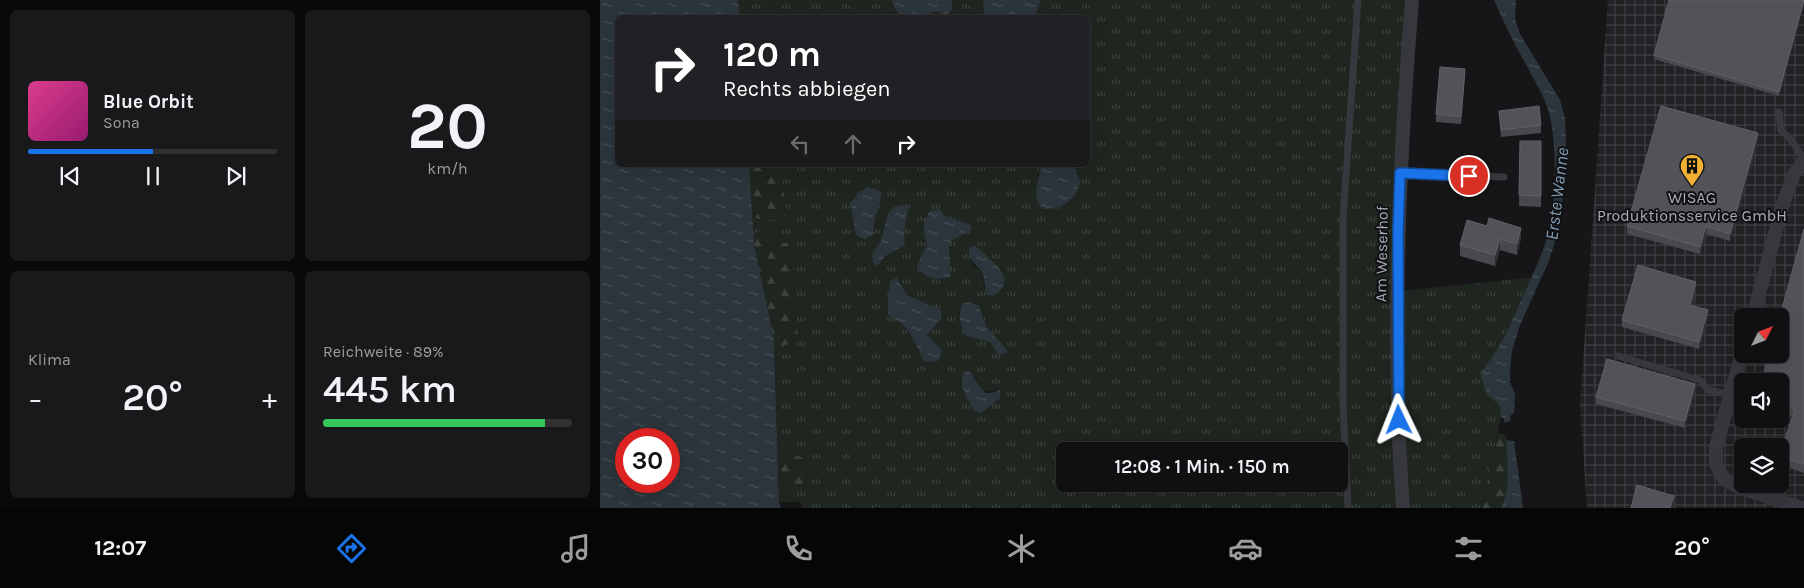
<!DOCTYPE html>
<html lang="de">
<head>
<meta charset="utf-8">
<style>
  :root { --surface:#101012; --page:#19191b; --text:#f1f3f6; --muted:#9c9d9f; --line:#303032; --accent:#1a73e8 }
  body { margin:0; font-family:Karla,sans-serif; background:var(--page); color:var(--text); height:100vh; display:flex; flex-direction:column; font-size:19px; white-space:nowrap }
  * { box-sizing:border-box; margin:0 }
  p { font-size:16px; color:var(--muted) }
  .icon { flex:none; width:28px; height:28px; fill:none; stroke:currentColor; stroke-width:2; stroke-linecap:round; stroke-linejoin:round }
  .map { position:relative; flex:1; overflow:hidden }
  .drawer { display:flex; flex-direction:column; gap:10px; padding:10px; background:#09090a; width:600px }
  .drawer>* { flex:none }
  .guide { position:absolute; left:15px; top:15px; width:475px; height:152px; border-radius:8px; box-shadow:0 5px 20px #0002,0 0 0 1px var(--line); background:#202124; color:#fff; overflow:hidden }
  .needle { width:32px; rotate:48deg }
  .controls { position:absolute; left:1134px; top:308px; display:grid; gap:10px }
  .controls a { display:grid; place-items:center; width:55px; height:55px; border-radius:8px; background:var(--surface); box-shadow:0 5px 20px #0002,0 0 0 1px var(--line); font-size:25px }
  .speed { position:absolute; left:15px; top:428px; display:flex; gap:10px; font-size:25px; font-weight:700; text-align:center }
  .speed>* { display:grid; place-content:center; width:65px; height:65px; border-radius:50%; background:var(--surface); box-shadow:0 5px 20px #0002,0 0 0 1px var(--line); line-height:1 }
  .speed .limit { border:8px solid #d22; background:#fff; color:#111 }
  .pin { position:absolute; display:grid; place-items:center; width:42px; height:42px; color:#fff; margin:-21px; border:2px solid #fff; border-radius:50%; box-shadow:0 1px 5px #0007 }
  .me { position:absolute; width:55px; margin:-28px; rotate:358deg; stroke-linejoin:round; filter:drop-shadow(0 0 4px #0008) }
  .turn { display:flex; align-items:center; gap:18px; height:105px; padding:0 25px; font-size:22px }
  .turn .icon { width:65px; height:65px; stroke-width:2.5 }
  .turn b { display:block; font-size:35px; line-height:42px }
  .lanes { display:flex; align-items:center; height:48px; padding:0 25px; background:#0003; justify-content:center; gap:25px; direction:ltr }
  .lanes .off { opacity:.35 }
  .big { font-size:38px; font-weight:600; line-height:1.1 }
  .drawer .tile { flex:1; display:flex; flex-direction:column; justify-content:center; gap:8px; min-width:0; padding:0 18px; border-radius:8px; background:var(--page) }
  .drawer .dial { align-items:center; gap:0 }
  .dial b { font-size:65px; line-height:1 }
  .song { display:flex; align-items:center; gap:15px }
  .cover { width:60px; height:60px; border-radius:8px; background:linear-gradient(135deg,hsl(330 70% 55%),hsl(320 70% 35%)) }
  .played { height:5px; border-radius:2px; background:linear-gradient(90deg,var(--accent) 50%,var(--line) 50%) }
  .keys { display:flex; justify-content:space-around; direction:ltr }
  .heat { display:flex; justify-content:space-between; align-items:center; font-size:28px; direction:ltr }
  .charge { height:8px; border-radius:4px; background:linear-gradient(90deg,#34c759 89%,var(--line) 0) }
  .drawer .tiles { flex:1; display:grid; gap:10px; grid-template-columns:repeat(2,1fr) }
  .trip { position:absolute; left:456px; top:442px; width:292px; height:50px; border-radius:8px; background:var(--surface); box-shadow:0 5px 20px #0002,0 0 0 1px var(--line); font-weight:600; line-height:50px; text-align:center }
  .tabs { display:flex; height:80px; justify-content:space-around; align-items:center; background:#060607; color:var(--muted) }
  .tabs .icon { width:35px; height:35px }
  .tabs .selected { color:var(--accent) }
  .tabs b { font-size:22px; color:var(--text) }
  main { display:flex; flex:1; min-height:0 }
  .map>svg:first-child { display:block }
</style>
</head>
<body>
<main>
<section class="drawer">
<div class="tiles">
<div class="tile">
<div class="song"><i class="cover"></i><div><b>Blue Orbit</b><p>Sona</p></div></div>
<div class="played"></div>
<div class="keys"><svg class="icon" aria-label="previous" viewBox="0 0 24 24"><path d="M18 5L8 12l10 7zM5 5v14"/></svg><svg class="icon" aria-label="pause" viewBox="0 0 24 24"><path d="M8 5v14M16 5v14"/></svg><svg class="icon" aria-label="next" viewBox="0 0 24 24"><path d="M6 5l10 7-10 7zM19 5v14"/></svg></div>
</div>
<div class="tile dial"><b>20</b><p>km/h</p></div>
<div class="tile"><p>Klima</p>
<div class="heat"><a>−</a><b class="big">20°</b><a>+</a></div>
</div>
<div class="tile"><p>Reichweite · 89%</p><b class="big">445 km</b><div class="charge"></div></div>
</div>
</section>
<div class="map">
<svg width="1204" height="508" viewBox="0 0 1204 508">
  <defs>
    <pattern id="industrial-grid" width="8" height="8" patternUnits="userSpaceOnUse" patternTransform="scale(1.25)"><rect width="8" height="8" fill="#222225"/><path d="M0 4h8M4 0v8" fill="none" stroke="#3f3f43"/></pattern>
    <pattern id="grass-tufts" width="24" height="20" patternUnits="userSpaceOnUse" patternTransform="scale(1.25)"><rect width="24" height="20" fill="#1e261f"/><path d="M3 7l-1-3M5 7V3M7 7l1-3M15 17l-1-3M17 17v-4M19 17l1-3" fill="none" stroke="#3c433d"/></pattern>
    <pattern id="forest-firs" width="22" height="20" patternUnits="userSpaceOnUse" patternTransform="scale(1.25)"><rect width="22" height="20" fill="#1e261f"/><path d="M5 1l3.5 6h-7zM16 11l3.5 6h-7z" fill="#3c433d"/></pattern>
    <pattern id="water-ripples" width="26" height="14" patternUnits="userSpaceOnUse" patternTransform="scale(1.25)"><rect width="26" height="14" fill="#2c353c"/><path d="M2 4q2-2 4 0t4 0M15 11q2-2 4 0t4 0" fill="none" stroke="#485056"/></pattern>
  </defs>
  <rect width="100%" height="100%" fill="#161618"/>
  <!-- industrial -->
  <path fill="url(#industrial-grid)" fill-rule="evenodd" d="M1008,0H1204V508H987L980,406ZM1142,316H1180V354H1142ZM1142,381H1180V419H1142ZM1142,446H1180V484H1142Z"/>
  <!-- grass -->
  <path fill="url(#grass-tufts)" fill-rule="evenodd" d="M138,0H292L296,12L304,17H140Z
    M352,0H383L384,17L323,18L336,11L352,10Z
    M441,0H808L799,508H282L277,507L274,508H203L200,502H179V487L207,479L203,458L192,453L186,446L177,445L175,358L182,356L184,345L192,344L198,336L189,243H175L160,231L153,235L152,216L162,221L186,215L181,165H442L444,209C466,210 470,199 481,182L473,165H488V18L435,17ZM260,192L275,219V227L254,228L253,215L250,204ZM308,214L304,227V245L287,255L282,262L277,245L281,242L286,220ZM345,217L367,223L370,231L351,241L349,247L351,276C335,284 328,277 318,265L327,245ZM375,247L401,270L384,289L383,275L371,262ZM290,282L301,283L307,295L341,319L327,335L342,350L319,353L314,341L303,325L288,315V295ZM363,304L379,306L386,326L407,350V353L398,355L390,342L382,339L361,325L359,312ZM375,377C384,393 381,393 399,390L374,411L363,390L360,379ZM465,451H740V484H465Z
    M932,277L892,360L880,373L885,390L900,407L901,417L882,508H810L804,409L803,291Z"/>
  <!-- forest -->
  <path fill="url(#forest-firs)" d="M149,165H181L186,215C172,220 167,224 152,216Z
    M160,231L175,243H189L198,336L192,344L184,345V351L182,356L175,358L174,340L154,244L153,235Z
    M898,433L906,435C907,458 912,487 901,508H882Z
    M177,445L186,446L192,453L203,458L207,479L205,486L193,487L186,484L179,487Z"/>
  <!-- water -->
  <path fill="url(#water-ripples)" fill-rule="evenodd" d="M0,0H138L140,17L18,18V165H149L154,244L174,340L179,502L181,508H0ZM26,439H69V481H26Z
    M292,0H352V10L345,16L336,11C326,16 306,24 297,12C294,9 293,3 292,0Z
    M383,0H441L435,18L384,17Z
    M894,0H916L915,19L920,34L960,100L965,118L966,142L965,179L960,220L955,242L948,263L920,325L912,351L910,371V382L915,394L914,413L910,416L911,421L904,423V418L901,417L900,407L885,390L880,373C896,355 906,333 916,311C927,286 941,260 948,234C957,203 957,144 949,113C945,97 935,82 928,68C915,46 904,23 894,0Z
    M442,165H473L481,182C474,200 464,210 443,209C430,196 439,181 442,165Z
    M268,187L278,190L282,193L275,219L273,235L265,239L257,236C253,226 253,215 250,203L260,192Z
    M302,205H308C308,221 302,228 305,245L287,255L277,266L273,262V252L281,241L288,213L294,207Z
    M339,209C350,224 358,217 372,226L370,231L351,241L349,248L351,276C338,282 323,279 317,265L327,245C323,231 322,224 329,212Z
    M375,246C384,254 409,272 404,284C402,290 397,293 393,296L387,295C384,288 385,282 383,275C379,264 365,261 370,247Z
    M297,278L307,295L341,310V319L327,335L342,350L338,361L325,362C317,350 313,334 302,324C298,321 293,319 288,315V295L290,281Z
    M370,302L379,306L386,326L407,350V353L398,355L390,342L366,336C360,324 357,316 363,303Z
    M369,371C374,376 382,392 387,393C391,393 396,391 400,390V398L381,413L374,411C367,398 357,385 364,372Z
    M906,440L914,441L923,508H901C911,488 907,462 906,440Z"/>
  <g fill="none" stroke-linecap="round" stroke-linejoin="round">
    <!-- lane -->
    <path stroke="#37383d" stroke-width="7" d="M1179,112L1181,131L1189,137L1204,159
      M800,173L904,177
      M1018,356L1100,380L1108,390L1131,395
      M748,508L743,405V219L758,0"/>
    <!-- street -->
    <path stroke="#37383d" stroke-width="14" d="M1153,316L1183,204L1194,174L1204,161
      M1142,353L1116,447V464L1124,479L1138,487L1202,508
      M803,508C801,473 798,437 798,402C795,268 801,134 812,0"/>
  </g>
  <!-- wall -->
  <path fill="#47494d" d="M1204,0L1179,96L1054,59V55Z
    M865,76L861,124L836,122V114Z
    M899,111L941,125V133L901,137Z
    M920,141H941V207L919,206Z
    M1158,141L1130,241L1106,234L1100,254L1027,234V226Z
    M867,220L921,238L917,255L900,250L895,266L860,256V245Z
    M1204,229V473L1180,465V454L1192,417L1180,413V381Z
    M1096,289L1092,306L1108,318L1099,349L1022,327V320Z
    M1095,391L1085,428L996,404V397Z"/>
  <!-- shaded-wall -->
  <path fill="#2f3033" d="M1204,2V6L1179,96V92Z
    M865,69V76L861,124V117Z
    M1158,133V141L1130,241V234Z
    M1106,226V234L1100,254V247Z
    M921,228V238L917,255V244Z
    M900,239V250L895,266V255Z
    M1096,282V289L1090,312V305Z
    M1108,310V318L1099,349V342Z
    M1095,384V391L1085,428V421Z
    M1074,496V507L1073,508H1070Z"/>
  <!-- building -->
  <path fill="#525359" stroke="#5f6168" d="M1069,0H1204L1179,92L1054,55Z
    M840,67L865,69L861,117L836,114Z
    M939,106L941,125L901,130L899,111Z
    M1061,106L1158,133L1130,234L1106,226L1100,247L1027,226Z
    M920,141H941V196L919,195Z
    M889,218L921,228L917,244L900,239L895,255L860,245L867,220L887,226Z
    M1204,229V464L1180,457V454L1195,409L1180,405V381H1162L1169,354H1180V316Z
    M1038,265L1096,282L1090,305L1108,310L1099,342L1022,320Z
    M1007,359L1095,384L1085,421L996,397Z
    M1037,485L1074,496L1070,508H1031Z"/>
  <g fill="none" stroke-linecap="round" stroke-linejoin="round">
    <defs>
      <path id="route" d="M799,420L798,233L800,173L869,176"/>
    </defs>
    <!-- route casing -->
    <use href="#route" stroke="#114b97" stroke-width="12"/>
    <!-- route -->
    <use href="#route" stroke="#1a73e8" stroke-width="9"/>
  </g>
  <!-- icons -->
  <defs>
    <symbol id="building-pin" viewBox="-11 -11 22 30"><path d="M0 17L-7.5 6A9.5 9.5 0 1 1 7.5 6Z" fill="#f2b134" stroke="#111113"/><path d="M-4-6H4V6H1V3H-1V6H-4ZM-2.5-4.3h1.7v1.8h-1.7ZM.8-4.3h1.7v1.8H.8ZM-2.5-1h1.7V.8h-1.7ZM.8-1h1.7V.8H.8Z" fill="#111"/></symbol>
  </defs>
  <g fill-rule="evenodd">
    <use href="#building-pin" x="1078" y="152" width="28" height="38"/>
  </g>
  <g text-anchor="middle" stroke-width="4" stroke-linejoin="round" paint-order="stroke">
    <!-- poi labels -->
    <g font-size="16" fill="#a8adb8" stroke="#111113">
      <text x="1092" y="203">WISAG<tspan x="1092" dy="18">Produktionsservice GmbH</tspan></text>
    </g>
    <!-- street labels -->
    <g font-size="16" fill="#a8adb8" stroke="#111113">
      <text transform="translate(781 254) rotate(-89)" y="6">Am Weserhof</text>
    </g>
    <!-- water labels -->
    <g font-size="18" font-style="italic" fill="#7f9bb3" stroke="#111113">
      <text transform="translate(957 194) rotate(-83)" y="6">Erste Wanne</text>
    </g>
  </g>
</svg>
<div class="controls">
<a><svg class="needle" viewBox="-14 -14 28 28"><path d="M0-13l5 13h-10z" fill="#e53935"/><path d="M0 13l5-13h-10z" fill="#9c9d9f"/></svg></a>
<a><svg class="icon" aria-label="sound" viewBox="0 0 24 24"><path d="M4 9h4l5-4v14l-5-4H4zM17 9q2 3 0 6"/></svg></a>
<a><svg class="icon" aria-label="layers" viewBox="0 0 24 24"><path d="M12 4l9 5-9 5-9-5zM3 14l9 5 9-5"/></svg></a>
</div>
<div class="speed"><div class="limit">30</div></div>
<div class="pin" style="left:869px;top:176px;background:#d93025"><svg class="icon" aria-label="arrive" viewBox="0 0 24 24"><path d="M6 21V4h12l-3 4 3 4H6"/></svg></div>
<svg class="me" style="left:799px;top:420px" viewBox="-20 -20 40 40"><path d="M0-17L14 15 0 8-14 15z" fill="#1a73e8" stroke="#fff" stroke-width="4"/></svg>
<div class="trip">12:08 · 1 Min. · 150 m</div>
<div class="guide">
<div class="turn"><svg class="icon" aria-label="right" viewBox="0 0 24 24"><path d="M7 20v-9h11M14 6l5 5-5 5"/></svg><div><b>120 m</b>Rechts abbiegen</div></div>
<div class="lanes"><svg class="icon off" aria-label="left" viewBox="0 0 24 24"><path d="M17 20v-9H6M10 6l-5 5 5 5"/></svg><svg class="icon off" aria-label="ahead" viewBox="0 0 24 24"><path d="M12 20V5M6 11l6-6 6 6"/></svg><svg class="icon" aria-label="right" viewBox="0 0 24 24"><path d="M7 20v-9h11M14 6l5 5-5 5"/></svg></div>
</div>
</div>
</main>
<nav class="tabs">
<b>12:07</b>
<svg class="icon selected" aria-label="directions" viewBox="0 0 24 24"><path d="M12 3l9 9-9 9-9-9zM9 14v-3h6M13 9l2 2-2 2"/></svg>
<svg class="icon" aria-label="music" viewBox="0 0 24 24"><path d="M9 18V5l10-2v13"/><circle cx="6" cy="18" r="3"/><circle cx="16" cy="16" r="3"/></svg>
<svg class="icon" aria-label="phone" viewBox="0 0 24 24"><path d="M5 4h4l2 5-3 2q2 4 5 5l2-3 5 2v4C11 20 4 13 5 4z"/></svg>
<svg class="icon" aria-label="climate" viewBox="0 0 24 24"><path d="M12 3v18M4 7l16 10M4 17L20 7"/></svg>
<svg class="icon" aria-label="car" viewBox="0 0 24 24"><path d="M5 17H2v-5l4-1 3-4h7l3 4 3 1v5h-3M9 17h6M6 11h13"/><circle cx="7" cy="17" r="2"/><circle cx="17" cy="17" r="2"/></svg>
<svg class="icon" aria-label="filters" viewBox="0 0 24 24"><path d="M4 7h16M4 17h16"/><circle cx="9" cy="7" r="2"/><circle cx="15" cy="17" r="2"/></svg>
<b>20°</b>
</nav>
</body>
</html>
